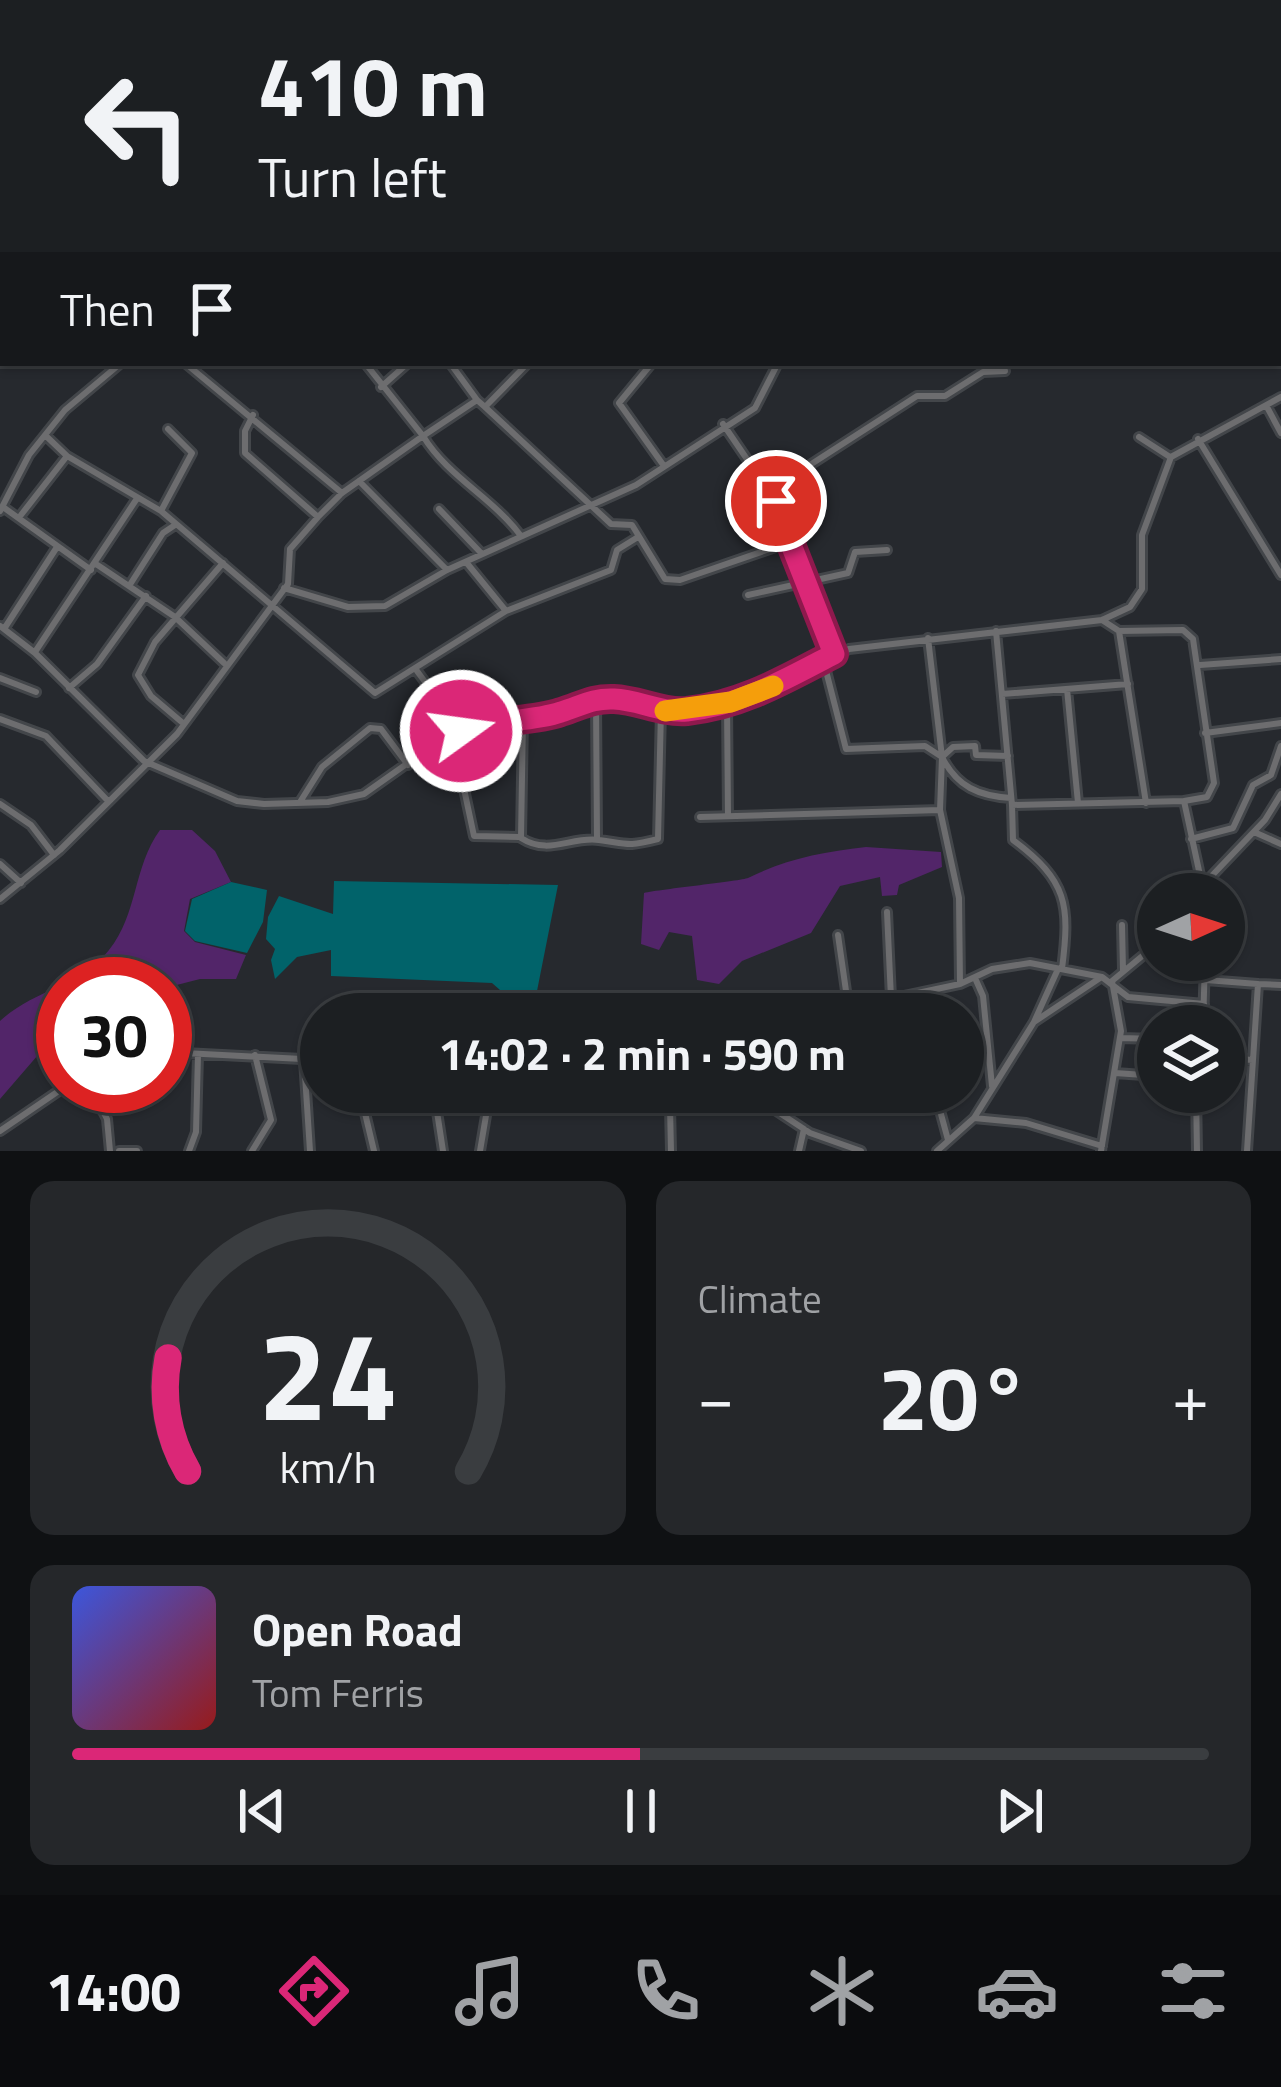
<!DOCTYPE html>
<html lang="en">
<head>
<meta charset="utf-8">
<style>
  :root { --surface:#1c1f22; --page:#25272a; --text:#f1f3f6; --muted:#a0a2a5; --line:#3a3d40; --accent:#db2777 }
  body { margin:0; font-family:"Titillium Web",sans-serif; background:var(--page); color:var(--text); height:100vh; display:flex; flex-direction:column; font-size:45px; white-space:nowrap }
  * { box-sizing:border-box; margin:0 }
  p { font-size:39px; color:var(--muted) }
  .icon { flex:none; width:66px; height:66px; fill:none; stroke:currentColor; stroke-width:2; stroke-linecap:round; stroke-linejoin:round }
  .map { position:relative; height:1151px; overflow:hidden }
  .details { display:flex; flex-direction:column; gap:30px; padding:30px; background:#0f1113; flex:1 }
  .details>* { flex:none }
  .guide { position:absolute; left:0px; top:0px; width:1281px; height:366px; box-shadow:0 3px 9px #0004,0 0 0 3px var(--line); background:#1c1f22; color:var(--text); overflow:hidden }
  .needle { width:78px; rotate:87deg }
  .fabs { position:absolute; left:1137px; top:873px; display:grid; gap:24px }
  .fabs a { display:grid; place-items:center; width:108px; height:108px; border-radius:50%; background:var(--surface); box-shadow:0 3px 9px #0004,0 0 0 3px var(--line); font-size:60px }
  .speed { position:absolute; left:36px; top:957px; display:flex; gap:24px; font-size:60px; font-weight:700; text-align:center }
  .speed>* { display:grid; place-content:center; width:156px; height:156px; border-radius:50%; background:var(--surface); box-shadow:0 3px 9px #0004,0 0 0 3px var(--line); line-height:1 }
  .speed .limit { border:18px solid #d22; background:#fff; color:#111 }
  .pin { position:absolute; display:grid; place-items:center; width:102px; height:102px; color:#fff; margin:-51px; border:6px solid #fff; border-radius:50%; box-shadow:0 3px 12px #0007 }
  .me { position:absolute; width:132px; margin:-66px; rotate:76deg; stroke-linejoin:round; filter:drop-shadow(0 0 9px #0008) }
  .turn { display:flex; align-items:center; gap:42px; height:252px; padding:0 60px; font-size:54px }
  .turn .icon { width:156px; height:156px; stroke-width:2.5 }
  .turn b { display:block; font-size:84px; line-height:102px }
  .then { display:flex; align-items:center; height:114px; padding:0 60px; background:#0003; gap:24px; font-size:45px }
  .big { font-size:90px; font-weight:700; line-height:1.1 }
  .details .card { flex:1; display:flex; flex-direction:column; justify-content:center; gap:18px; min-width:0; padding:0 42px; border-radius:24px; background:var(--page) }
  .details .dial { align-items:center; gap:0 }
  .dial svg { height:312px; overflow:visible; fill:none; stroke:var(--line); stroke-width:7; stroke-linecap:round; text-anchor:middle }
  .dial text { fill:var(--text); stroke:none }
  .song { display:flex; align-items:center; gap:36px }
  .cover { width:144px; height:144px; border-radius:18px; background:linear-gradient(135deg,hsl(230 70% 55%),hsl(0 70% 35%)) }
  .played { height:12px; border-radius:6px; background:linear-gradient(90deg,var(--accent) 50%,var(--line) 50%) }
  .keys { display:flex; justify-content:space-around; direction:ltr }
  .heat { display:flex; justify-content:space-between; align-items:center; font-size:66px; direction:ltr }
  .details .tiles { flex:1; display:grid; gap:30px; grid-template-columns:1fr 1fr }
  .card:last-child { grid-column:span 2 }
  .trip { position:absolute; left:300px; top:993px; width:684px; height:120px; border-radius:60px; background:var(--surface); box-shadow:0 3px 9px #0004,0 0 0 3px var(--line); font-weight:700; line-height:120px; text-align:center }
  .menu { display:flex; height:192px; justify-content:space-around; align-items:center; background:#0b0c0e; color:var(--muted) }
  .menu .icon { width:84px; height:84px }
  .menu .on { color:var(--accent) }
  .menu b { font-size:54px; color:var(--text) }
  .map>svg:first-child { display:block }
</style>
</head>
<body>
<div class="map">
<svg width="1281" height="1151" viewBox="0 0 1281 1151">
  <rect width="100%" height="100%" fill="#26292e"/>
  <!-- green -->
  <path fill="#522569" d="M160,830H192L215,851L231,882L190,899L184,931L195,942L246,955L236,979H200L165,988L63,984V1026L0,1099V1021C33,990 81,986 109,950C138,914 133,867 160,830Z
    M866,847L941,852L942,867L899,885L897,895L882,896L880,877L840,886L811,933L742,961L719,984L697,980L692,936L669,932L659,950L641,944L644,893C661,889 741,881 748,878C786,859 822,852 866,847Z"/>
  <!-- water -->
  <path fill="#01636a" d="M334,881L558,885L537,991L500,990L492,983L331,976V950L297,957L275,979L271,960L275,949L266,939L268,917L279,896L333,914Z
    M231,882L267,890L263,922L247,953L195,941L185,931L192,899Z"/>
  <g fill="none" stroke-linecap="round" stroke-linejoin="round">
    <defs>
      <path id="minor" d="M378,0L382,3
        M486,0L491,3
        M622,0L625,3
        M351,3L353,0
        M405,3L407,0
        M522,3L524,0
        M606,3L610,0
        M1212,3L1214,0
        M1278,90L1281,88
        M1278,178L1281,181
        M0,334L3,333
        M185,363L342,493
        M450,363L477,400
        M652,363L619,403L664,466
        M381,387L408,363
        M485,407L611,524L632,525L665,579L680,580L790,542
        M1267,407L1281,433
        M253,415L245,431V453L318,517
        M723,424L796,531L790,542L834,654
        M45,435L67,456L161,511L375,693L506,611
        M1139,437L1170,457
        M1198,439L1281,575
        M359,481L447,570
        M771,490L917,396H945L983,372L1005,371
        M3,507L91,570
        M439,509L482,554
        M0,511L29,455L65,410L121,363
        M161,511L192,453L168,429
        M21,515L67,456
        M521,536C492,497 448,477 423,436L477,400L485,407L528,363
        M466,562L506,611L611,570L617,550L638,537
        M96,564L175,617L224,663
        M131,583L163,533L175,525
        M284,588L348,607L385,606L447,570L636,485L755,408L778,363
        M748,595L848,573L855,552L887,550
        M1102,620L1119,631L1183,630L1193,639L1214,783L1207,797L1184,801L1204,894
        M0,626L35,653L144,761L237,801L264,804L328,802L364,794L432,746L497,719L559,713L593,699L690,710L768,690L849,649L1102,620L1130,607L1142,589V535L1171,457L1281,397
        M4,629L57,547
        M996,631L1012,805L1184,801
        M1119,631L1146,803
        M35,652L136,500
        M823,659L846,749L925,746L942,757L928,638
        M1200,665L1281,659
        M417,671L461,731
        M0,678L36,692
        M69,688L97,664L146,596
        M1067,689L1078,803
        M1002,694L1128,684
        M596,699L597,839
        M727,703L728,816
        M523,717L521,838C549,856 571,836 599,840C629,844 626,847 658,839L661,710
        M0,719L46,736L108,801
        M184,724L151,696L138,675L155,642L223,563
        M1205,733L1281,723
        M453,737L474,836L519,837
        M942,757L953,747L975,746L976,755L1008,756
        M300,802L322,767L370,728L381,729L408,765
        M0,804L31,825L54,855
        M1012,805L1013,840C1068,881 1070,905 1062,969
        M700,817L940,810
        M1254,832L1281,844
        M1191,839L1233,828L1253,785L1271,775L1281,746
        M0,864L21,883
        M1203,885L1265,820L1281,794
        M0,899L60,850L177,734L288,584L290,549L318,517L342,493L423,436L365,363
        M887,912L891,998
        M1122,925L1123,970
        M838,935L848,1005
        M975,978L983,996L992,1086
        M1206,980L1258,984L1247,1151
        M960,984L959,898L940,810L942,757C957,787 979,796 1011,798
        M1258,984L1281,985
        M915,995L919,1014
        M819,1014L960,984L992,969L1030,963L1102,977L1128,997L1204,1004
        M1034,1022L1058,969
        M1203,1026L1205,960
        M1120,1038L1158,1039
        M165,1052L321,1060
        M1224,1058L1253,1060
        M304,1060L310,1151
        M1115,1073L1158,1076
        M90,1086L107,1119L110,1151
        M360,1092L374,1151
        M434,1092L443,1151
        M627,1092C666,1104 702,1118 738,1092
        M935,1092L948,1140
        M1196,1092L1197,1151
        M732,1096L766,1104L810,1133L861,1151
        M670,1106L671,1151
        M974,1118L1026,1123L1102,1146
        M0,1131L66,1086
        M119,1151H137
        M189,1151L196,1132L198,1054
        M252,1151L271,1120L255,1055
        M480,1151L490,1092
        M799,1151L804,1129
        M937,1151L974,1118L1034,1022L1100,978
        M1101,1151L1121,1031L1112,981L1158,943"/>
    </defs>
    <!-- minor casing -->
    <use href="#minor" stroke="#43464a" stroke-width="12"/>
    <!-- minor -->
    <use href="#minor" stroke="#6d6d6f" stroke-width="6"/>
  </g>
  <g fill="none" stroke-linecap="round" stroke-linejoin="round">
    <defs>
      <path id="route" d="M461,731C494,718 529,723 561,712C581,706 592,698 614,699C639,700 661,713 687,711C742,705 786,679 834,654L790,542L796,531L776,501"/>
    </defs>
    <!-- route casing -->
    <use href="#route" stroke="#8e194d" stroke-width="30"/>
    <!-- route -->
    <use href="#route" stroke="#db2777" stroke-width="21"/>
    <!-- slow -->
    <path stroke="#f59e0b" stroke-width="21" d="M665,711L731,702L773,686"/>
  </g>
</svg>
<div class="fabs">
<a><svg class="needle" viewBox="-14 -14 28 28"><path d="M0-13l5 13h-10z" fill="#e53935"/><path d="M0 13l5-13h-10z" fill="#a0a2a5"/></svg></a>
<a><svg class="icon" aria-label="layers" viewBox="0 0 24 24"><path d="M12 4l9 5-9 5-9-5zM3 14l9 5 9-5"/></svg></a>
</div>
<div class="speed"><div class="limit">30</div></div>
<div class="pin" style="left:776px;top:501px;background:#d93025"><svg class="icon" aria-label="arrive" viewBox="0 0 24 24"><path d="M6 21V4h12l-3 4 3 4H6"/></svg></div>
<svg class="me" style="left:461px;top:731px" viewBox="-20 -20 40 40"><circle r="17" fill="#db2777" stroke="#fff" stroke-width="3"/><path d="M0-11L8 9 0 5-8 9z" fill="#fff"/></svg>
<div class="trip">14:02 · 2 min · 590 m</div>
<div class="guide">
<div class="turn"><svg class="icon" aria-label="left" viewBox="0 0 24 24"><path d="M17 20v-9H6M10 6l-5 5 5 5"/></svg><div><b>410 m</b>Turn left</div></div>
<div class="then">Then<svg class="icon" aria-label="arrive" viewBox="0 0 24 24"><path d="M6 21V4h12l-3 4 3 4H6"/></svg></div>
</div>
</div>
<section class="details">
<div class="tiles">
<div class="card dial"><svg viewBox="0 0 100 80">
<path d="M14 69A42 42 0 1 1 86 69"/>
<path d="M14 69A42 42 0 0 1 9 40" stroke="#db2777"/>
<text x="50" y="56" font-size="32" font-weight="700">24</text>
<text x="50" y="72" font-size="11">km/h</text>
</svg></div>
<div class="card"><p>Climate</p>
<div class="heat"><a>−</a><b class="big">20°</b><a>+</a></div>
</div>
<div class="card">
<div class="song"><i class="cover"></i><div><b>Open Road</b><p>Tom Ferris</p></div></div>
<div class="played"></div>
<div class="keys"><svg class="icon" aria-label="previous" viewBox="0 0 24 24"><path d="M18 5L8 12l10 7zM5 5v14"/></svg><svg class="icon" aria-label="pause" viewBox="0 0 24 24"><path d="M8 5v14M16 5v14"/></svg><svg class="icon" aria-label="next" viewBox="0 0 24 24"><path d="M6 5l10 7-10 7zM19 5v14"/></svg></div>
</div>
</div>
</section>
<nav class="menu">
<b>14:00</b>
<svg class="icon on" aria-label="directions" viewBox="0 0 24 24"><path d="M12 3l9 9-9 9-9-9zM9 14v-3h6M13 9l2 2-2 2"/></svg>
<svg class="icon" aria-label="music" viewBox="0 0 24 24"><path d="M9 18V5l10-2v13"/><circle cx="6" cy="18" r="3"/><circle cx="16" cy="16" r="3"/></svg>
<svg class="icon" aria-label="phone" viewBox="0 0 24 24"><path d="M5 4h4l2 5-3 2q2 4 5 5l2-3 5 2v4C11 20 4 13 5 4z"/></svg>
<svg class="icon" aria-label="climate" viewBox="0 0 24 24"><path d="M12 3v18M4 7l16 10M4 17L20 7"/></svg>
<svg class="icon" aria-label="car" viewBox="0 0 24 24"><path d="M5 17H2v-5l4-1 3-4h7l3 4 3 1v5h-3M9 17h6M6 11h13"/><circle cx="7" cy="17" r="2"/><circle cx="17" cy="17" r="2"/></svg>
<svg class="icon" aria-label="filters" viewBox="0 0 24 24"><path d="M4 7h16M4 17h16"/><circle cx="9" cy="7" r="2"/><circle cx="15" cy="17" r="2"/></svg>
</nav>
</body>
</html>
